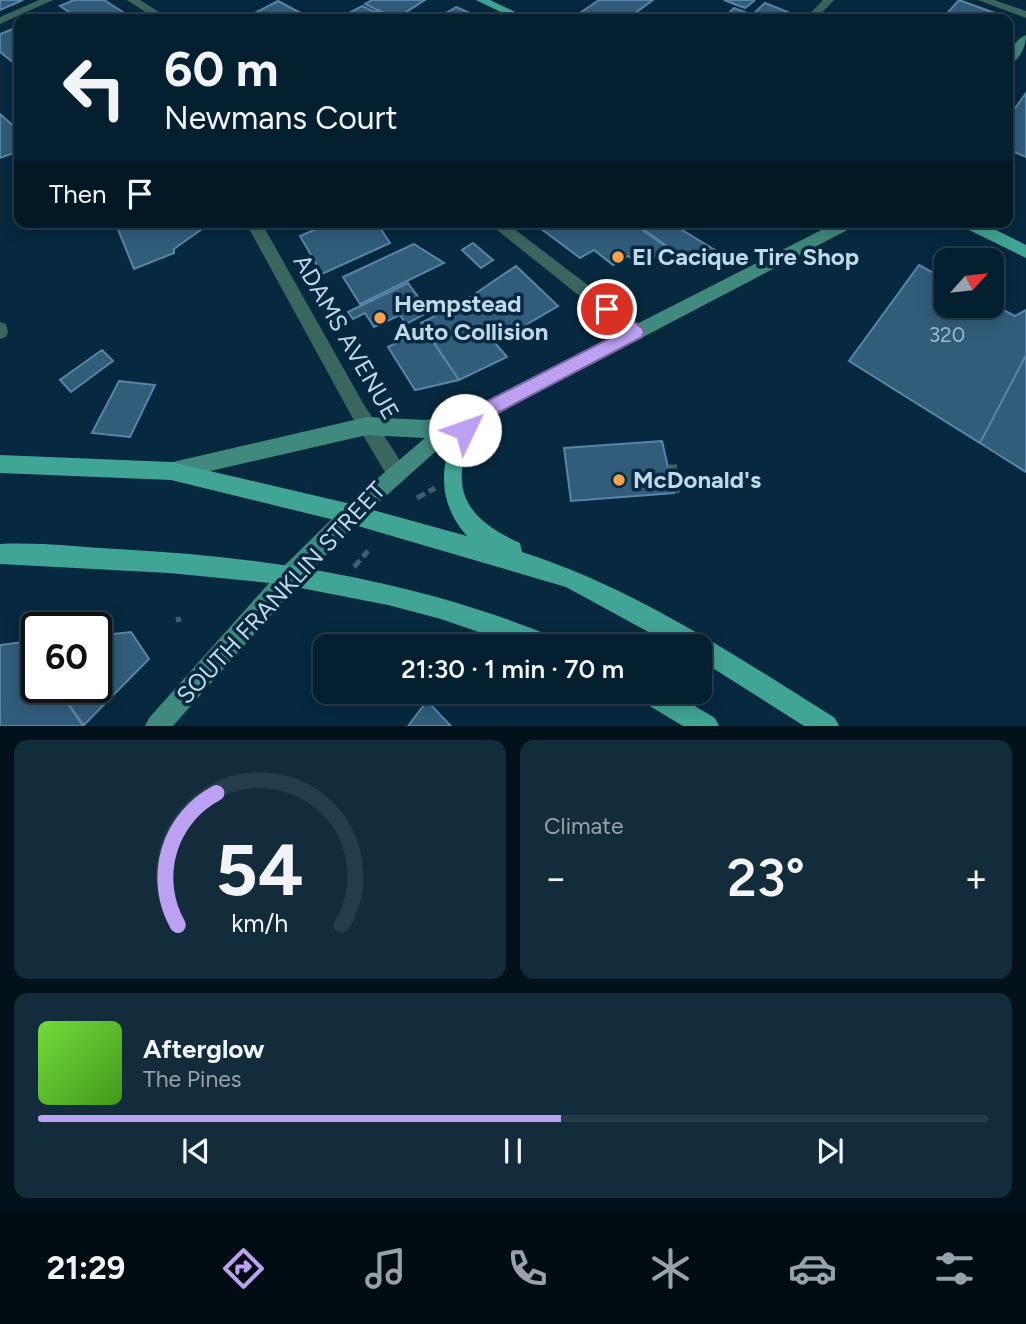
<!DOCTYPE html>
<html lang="en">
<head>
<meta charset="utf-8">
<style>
  :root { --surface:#041f2f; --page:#122c3b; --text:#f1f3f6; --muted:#97a2aa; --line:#253d4b; --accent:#bca0f2 }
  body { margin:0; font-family:Figtree,sans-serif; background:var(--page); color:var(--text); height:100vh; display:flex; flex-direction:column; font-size:26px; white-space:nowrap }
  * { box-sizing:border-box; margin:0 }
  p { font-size:23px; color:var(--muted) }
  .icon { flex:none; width:38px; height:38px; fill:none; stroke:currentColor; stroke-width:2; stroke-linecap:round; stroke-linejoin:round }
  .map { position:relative; height:726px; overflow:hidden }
  .panel { display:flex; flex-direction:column; gap:14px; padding:14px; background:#02111a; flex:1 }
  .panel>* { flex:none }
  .top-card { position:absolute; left:14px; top:14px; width:999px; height:214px; border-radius:14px; box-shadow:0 4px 18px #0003,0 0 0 2px var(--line); background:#041f2f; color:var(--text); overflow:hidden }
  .needle { width:46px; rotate:63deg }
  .controls { position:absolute; left:934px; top:248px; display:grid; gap:14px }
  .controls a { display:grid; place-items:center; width:70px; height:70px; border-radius:14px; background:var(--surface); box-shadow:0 4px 18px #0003,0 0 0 2px var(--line); font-size:35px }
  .speed { position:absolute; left:21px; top:612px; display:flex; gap:14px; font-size:35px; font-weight:700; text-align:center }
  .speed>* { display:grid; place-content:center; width:91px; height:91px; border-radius:50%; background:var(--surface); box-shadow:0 4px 18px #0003,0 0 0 2px var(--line); line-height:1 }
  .speed .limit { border:4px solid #111; border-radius:10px; background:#fff; color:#111 }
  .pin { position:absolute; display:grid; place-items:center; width:60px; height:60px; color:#fff; margin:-30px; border:4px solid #fff; border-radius:50%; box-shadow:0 2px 7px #0007 }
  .me { position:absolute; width:77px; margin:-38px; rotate:48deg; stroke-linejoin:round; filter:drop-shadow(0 0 5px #0008) }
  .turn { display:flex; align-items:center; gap:24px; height:147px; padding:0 35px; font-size:32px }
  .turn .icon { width:91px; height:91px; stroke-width:2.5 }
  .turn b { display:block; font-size:49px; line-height:60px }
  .then { display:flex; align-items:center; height:66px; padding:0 35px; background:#0003; gap:14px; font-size:26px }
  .big { font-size:52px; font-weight:600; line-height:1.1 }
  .panel .widget { flex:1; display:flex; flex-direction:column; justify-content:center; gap:10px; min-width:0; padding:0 24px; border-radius:14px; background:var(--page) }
  .panel .dial { align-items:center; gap:0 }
  .dial svg { height:182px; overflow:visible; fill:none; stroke:var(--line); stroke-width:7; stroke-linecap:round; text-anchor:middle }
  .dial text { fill:var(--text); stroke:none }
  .song { display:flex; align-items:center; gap:21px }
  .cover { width:84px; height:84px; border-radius:10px; background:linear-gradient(135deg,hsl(100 70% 55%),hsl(100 70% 35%)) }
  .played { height:7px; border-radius:4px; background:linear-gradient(90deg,var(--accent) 55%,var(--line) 55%) }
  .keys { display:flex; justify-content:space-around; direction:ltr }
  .heat { display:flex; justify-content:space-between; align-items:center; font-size:38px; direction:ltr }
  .panel .tiles { flex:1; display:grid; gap:14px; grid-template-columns:1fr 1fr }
  .widget:last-child { grid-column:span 2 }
  .trip { position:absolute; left:313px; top:634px; width:399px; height:70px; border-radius:14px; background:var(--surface); box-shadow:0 4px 18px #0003,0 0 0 2px var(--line); font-weight:600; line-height:70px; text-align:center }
  .tabs { display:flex; height:112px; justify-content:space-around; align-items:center; background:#020c13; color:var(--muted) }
  .tabs .icon { width:49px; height:49px }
  .tabs .current { color:var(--accent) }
  .tabs b { font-size:32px; color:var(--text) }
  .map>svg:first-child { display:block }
</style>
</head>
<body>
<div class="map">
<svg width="1026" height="726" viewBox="0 0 1026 726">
  <rect width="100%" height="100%" fill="#06293f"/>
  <!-- building -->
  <path fill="#315d7b" stroke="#5985a6" stroke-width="2" d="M0,0H23L0,10Z
    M74,0H104L129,16L122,19H64L73,15L60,6Z
    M372,0H425L395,19L365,4Z
    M599,0H653L627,19L574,17Z
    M724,0H752L754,1L745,8Z
    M959,0L1006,17L1004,19H942Z
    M278,1L312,19H243Z
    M765,3L788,12L780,19H764L752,15Z
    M362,6L375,12L378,10L395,19H338Z
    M456,7L484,19H436Z
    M734,8L763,19H736L729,13Z
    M13,29L19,34V67L0,52V34Z
    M1026,93V157L1008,149V118Z
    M0,114L19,131V151L0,158Z
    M115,222H212L174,249V253L134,269Z
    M333,222H376L390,243L322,274L300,236Z
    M532,222H631L672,251L636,262L628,256L613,265L594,250L580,258Z
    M643,222H669L718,252L692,264L639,226Z
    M473,243L493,260L481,268L462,250Z
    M414,244L444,263L360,304L343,277Z
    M919,265L947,280V306H992V304L1015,316L1026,310V355L980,443L849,361Z
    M516,266L558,306L495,343L507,357L459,380L421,323L463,302Z
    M408,283L429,312L406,324L400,315L374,327L365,313L353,319L348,312Z
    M424,329L459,380L415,390L388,347Z
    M102,350L113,361L71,392L60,380Z
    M1026,355V472L980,443Z
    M119,381L155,385L130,437L92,433Z
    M662,441L674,493L571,501L564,448Z
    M131,632L149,659L84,725L57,688H96V636Z
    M37,641V661L23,642Z
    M23,642L37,661V688H57L83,726H0V645Z
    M427,701L451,726H408Z"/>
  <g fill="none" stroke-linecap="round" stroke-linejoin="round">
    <!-- path -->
    <path stroke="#3e5e72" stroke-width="5" stroke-dasharray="9 4.5" stroke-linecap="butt" d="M668,467H677V493
      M417,498L435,488
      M354,567L368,551
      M176,620L181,619"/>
    <!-- street -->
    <path fill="#3a665e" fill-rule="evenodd" d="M39,0H53L0,24V17Z
      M127,0H140L170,19H156Z
      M823,0H834L816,19H805Z
      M978,0H994L1026,11V18Z
      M249,222H261L363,403L403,465L406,472L403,479L396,481L389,479L351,415L247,225Z
      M487,222H505L643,327L645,332L643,337H631Z
      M0,322L6,324L8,332L6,337L0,339Z"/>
    <!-- secondary -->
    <path fill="#3f897d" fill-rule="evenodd" d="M1026,35C1026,47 1020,60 1008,65C1008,53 1014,40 1026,35Z
      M837,222H857L855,226L517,403L435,452L358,521L301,581L173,726H145L149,718L285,565L344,507L425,438L367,435L171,480L164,478L161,471L164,464L367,417L426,420L459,412L466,414L505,391Z"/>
    <!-- primary -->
    <path fill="#41a595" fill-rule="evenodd" d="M476,0H490L530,19H515Z
      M959,222H980L1026,245V258L961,226Z
      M476,407L483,409L485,415C481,425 474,434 469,444C448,496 475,523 520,543L522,552C635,588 736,656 835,718L839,726H804L700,660V646H674L566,587L351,524L171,480L0,473V455L171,462L351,504L467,536C439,505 438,468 456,432C461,422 465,411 476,407Z
      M0,544C39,542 78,547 117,549C268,557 415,580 556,638L559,646H519L441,619L388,605L280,584L169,573L0,564Z
      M634,691H669L715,718L719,726H683L638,699Z"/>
  </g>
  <!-- route -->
  <path fill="#bca0f2" stroke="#7a689d" stroke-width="2" d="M607,302L642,328L644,332L642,337L482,421L471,436L465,438L459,436L457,430L470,410L624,331L601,313L599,309L601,304Z"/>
  <!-- markers -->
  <g fill="#f9a04c" stroke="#06293f" stroke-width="2.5">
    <circle cx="618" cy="257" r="7"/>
    <circle cx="380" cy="318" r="7"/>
    <circle cx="619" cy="480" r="7"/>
  </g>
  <g text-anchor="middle" stroke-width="7" stroke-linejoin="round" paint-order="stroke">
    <!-- number labels -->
    <g font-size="21" fill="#9cb9ce">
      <text x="947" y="342">320</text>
    </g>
    <!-- poi labels -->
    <g font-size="24" font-weight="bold" fill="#c0d8e9" stroke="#06293f" text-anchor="start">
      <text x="632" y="265">El Cacique Tire Shop</text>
      <text x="394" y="312">Hempstead<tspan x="394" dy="28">Auto Collision</tspan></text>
      <text x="633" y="488">McDonald's</text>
    </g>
    <!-- street labels -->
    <g font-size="24" fill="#c0d8e9" stroke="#06293f">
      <text transform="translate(346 337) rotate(60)" y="8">ADAMS AVENUE</text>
      <text transform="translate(281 593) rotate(-47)" y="8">SOUTH FRANKLIN STREET</text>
    </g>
  </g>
</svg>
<div class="controls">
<a><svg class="needle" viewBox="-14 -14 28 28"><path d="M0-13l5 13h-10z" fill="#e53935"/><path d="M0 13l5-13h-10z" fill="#97a2aa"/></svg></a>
</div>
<div class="speed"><div class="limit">60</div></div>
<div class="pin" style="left:607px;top:309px;background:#d93025"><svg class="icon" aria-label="arrive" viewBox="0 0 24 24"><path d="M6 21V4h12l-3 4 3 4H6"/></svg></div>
<svg class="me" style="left:465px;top:430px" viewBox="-20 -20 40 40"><circle r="19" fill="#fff"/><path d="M0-13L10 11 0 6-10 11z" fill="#bca0f2"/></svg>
<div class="trip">21:30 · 1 min · 70 m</div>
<div class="top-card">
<div class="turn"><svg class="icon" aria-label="left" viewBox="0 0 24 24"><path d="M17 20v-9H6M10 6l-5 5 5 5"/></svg><div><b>60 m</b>Newmans Court</div></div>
<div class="then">Then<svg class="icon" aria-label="arrive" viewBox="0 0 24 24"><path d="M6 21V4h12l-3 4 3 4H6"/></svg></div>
</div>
</div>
<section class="panel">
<div class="tiles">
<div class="widget dial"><svg viewBox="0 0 100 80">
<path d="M14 69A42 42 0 1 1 86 69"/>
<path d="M14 69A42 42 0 0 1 31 11" stroke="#bca0f2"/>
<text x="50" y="56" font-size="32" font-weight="700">54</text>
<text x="50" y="72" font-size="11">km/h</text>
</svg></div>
<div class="widget"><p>Climate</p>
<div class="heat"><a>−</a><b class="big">23°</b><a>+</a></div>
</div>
<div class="widget">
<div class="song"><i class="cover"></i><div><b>Afterglow</b><p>The Pines</p></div></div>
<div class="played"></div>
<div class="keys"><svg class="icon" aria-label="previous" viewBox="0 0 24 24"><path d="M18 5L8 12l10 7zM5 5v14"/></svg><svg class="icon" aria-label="pause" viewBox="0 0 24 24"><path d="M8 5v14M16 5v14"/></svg><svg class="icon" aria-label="next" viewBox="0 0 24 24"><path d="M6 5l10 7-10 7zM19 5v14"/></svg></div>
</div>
</div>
</section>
<nav class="tabs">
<b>21:29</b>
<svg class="icon current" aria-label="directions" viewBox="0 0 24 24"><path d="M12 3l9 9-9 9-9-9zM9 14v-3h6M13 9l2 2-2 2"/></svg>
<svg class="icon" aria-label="music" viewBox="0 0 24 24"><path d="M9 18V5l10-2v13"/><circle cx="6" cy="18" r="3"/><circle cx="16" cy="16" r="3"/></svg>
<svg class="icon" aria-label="phone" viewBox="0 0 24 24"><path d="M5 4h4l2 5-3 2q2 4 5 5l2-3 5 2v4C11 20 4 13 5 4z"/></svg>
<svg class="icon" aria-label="climate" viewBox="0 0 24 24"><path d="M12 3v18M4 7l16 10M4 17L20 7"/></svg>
<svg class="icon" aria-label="car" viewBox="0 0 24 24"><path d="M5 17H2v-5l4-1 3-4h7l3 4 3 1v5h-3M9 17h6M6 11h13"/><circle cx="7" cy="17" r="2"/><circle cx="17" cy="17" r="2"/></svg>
<svg class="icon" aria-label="filters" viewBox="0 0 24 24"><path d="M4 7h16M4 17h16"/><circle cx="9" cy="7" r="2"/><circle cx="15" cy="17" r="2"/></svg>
</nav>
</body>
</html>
